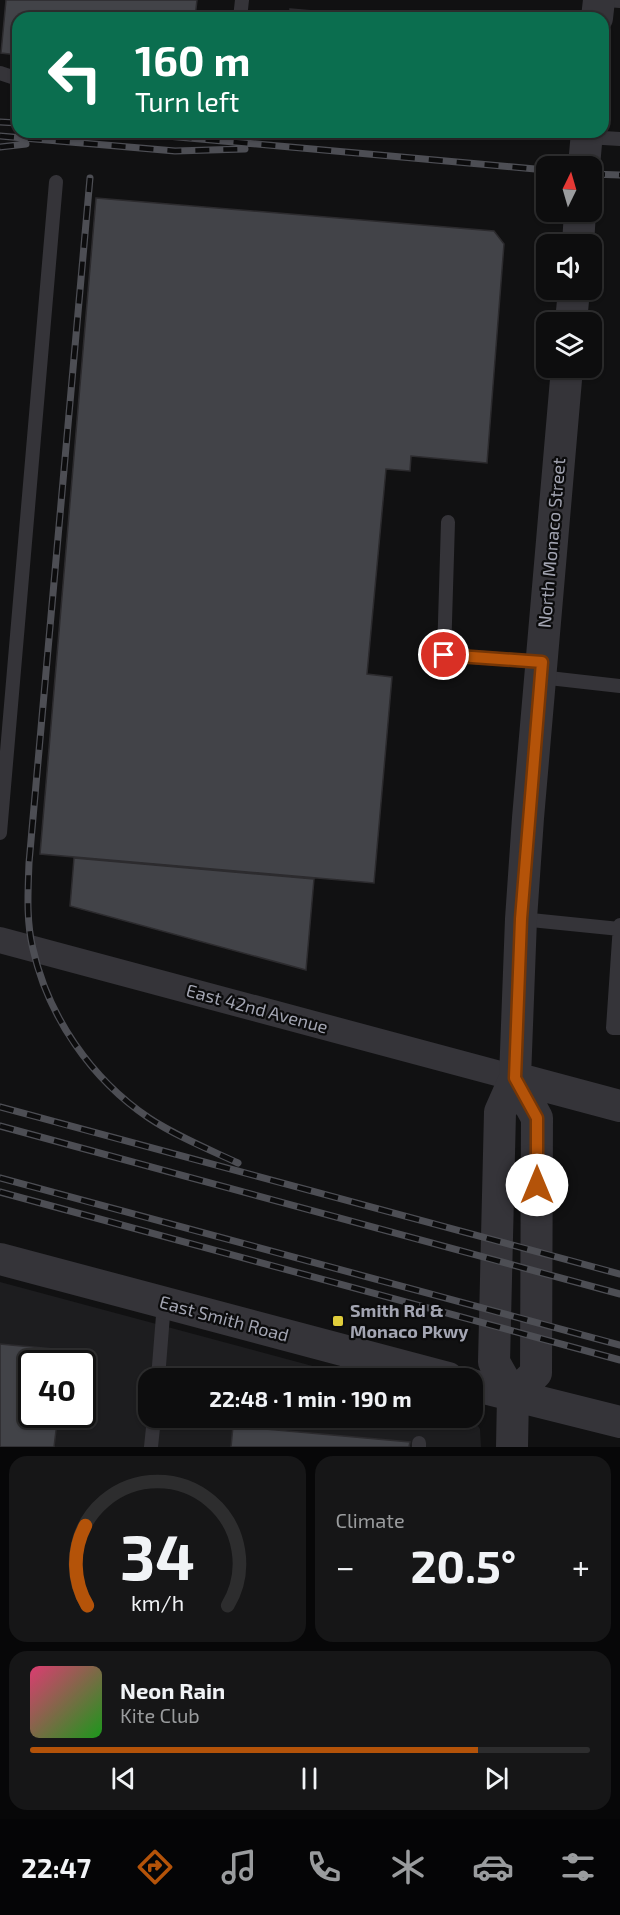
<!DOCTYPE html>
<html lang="en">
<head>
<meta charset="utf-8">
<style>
  :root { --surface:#0d0d0e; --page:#161617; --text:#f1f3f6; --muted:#9a9c9e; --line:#2d2d2e; --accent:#b45309 }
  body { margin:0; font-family:"Exo 2",sans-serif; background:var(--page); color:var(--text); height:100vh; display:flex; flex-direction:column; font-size:22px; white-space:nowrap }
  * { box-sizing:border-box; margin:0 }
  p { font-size:20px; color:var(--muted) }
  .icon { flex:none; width:33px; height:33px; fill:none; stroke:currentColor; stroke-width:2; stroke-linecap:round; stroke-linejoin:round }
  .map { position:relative; height:1447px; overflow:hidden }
  .drawer { display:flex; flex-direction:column; gap:9px; padding:9px; background:#070708; flex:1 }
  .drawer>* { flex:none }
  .hud { position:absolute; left:12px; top:12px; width:597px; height:126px; border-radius:18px; box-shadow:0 2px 4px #0004,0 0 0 2px var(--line); background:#0b6e4f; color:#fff; overflow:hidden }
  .needle { width:39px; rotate:5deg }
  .tools { position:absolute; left:536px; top:156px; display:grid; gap:12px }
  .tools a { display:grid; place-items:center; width:66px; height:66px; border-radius:12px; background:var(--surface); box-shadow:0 2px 4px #0004,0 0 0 2px var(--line); font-size:30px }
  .speed { position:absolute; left:18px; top:1350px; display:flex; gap:12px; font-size:30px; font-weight:700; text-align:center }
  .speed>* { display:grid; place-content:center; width:78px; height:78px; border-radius:50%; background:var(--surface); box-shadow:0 2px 4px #0004,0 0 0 2px var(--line); line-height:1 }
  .speed .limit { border:3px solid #111; border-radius:9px; background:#fff; color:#111 }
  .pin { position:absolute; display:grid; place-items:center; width:51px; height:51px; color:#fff; margin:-26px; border:3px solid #fff; border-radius:50%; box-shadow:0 2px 6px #0007 }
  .me { position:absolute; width:66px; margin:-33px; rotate:0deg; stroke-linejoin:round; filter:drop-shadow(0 0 4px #0008) }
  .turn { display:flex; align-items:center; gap:21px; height:126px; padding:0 24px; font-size:27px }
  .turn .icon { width:78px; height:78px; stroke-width:2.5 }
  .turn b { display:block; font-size:42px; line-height:51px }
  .big { font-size:45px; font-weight:700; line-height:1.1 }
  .drawer .widget { flex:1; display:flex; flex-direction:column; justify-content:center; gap:9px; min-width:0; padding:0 21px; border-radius:18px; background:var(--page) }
  .drawer .dial { align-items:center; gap:0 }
  .dial svg { height:156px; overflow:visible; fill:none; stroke:var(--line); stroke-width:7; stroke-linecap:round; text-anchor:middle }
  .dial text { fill:var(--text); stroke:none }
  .song { display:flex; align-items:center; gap:18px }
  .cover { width:72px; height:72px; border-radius:9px; background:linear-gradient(135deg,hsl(340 70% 55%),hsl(120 70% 35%)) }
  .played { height:6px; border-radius:3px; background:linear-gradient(90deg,var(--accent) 80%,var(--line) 80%) }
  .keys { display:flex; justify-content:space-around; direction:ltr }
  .heat { display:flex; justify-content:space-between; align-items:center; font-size:33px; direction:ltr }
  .drawer .tiles { flex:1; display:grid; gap:9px; grid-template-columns:1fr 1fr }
  .widget:last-child { grid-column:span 2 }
  .trip { position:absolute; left:138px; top:1368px; width:345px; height:60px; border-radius:18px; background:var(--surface); box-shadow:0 2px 4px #0004,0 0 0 2px var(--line); font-weight:700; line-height:60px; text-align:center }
  .menu { display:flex; height:96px; justify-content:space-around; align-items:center; background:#050506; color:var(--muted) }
  .menu .icon { width:42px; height:42px }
  .menu .selected { color:var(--accent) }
  .menu b { font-size:27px; color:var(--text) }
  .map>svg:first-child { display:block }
</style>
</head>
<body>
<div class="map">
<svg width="620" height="1447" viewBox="0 0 620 1447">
  <rect width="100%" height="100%" fill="#111112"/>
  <!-- built -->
  <path fill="#1d1d1f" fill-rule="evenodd" d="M0,1282L357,1378H148V1418H472L480,1429L481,1447H0ZM32,1364H82V1414H32Z"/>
  <!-- building -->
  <path fill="#424348" stroke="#2c2b2e" stroke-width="1.5" d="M6,0H197L195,18H18V55L1,53Z
    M290,9L396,18H290Z
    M454,132H533V139Z
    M96,198L494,231L504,244L487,463L411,456L410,471L386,469L367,674L392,677L374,883L40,854Z
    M74,858L314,879L306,970L70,906Z
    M0,1344L64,1350L63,1364H32V1414H58L54,1447H0Z
    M233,1426L410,1442L409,1447H231Z"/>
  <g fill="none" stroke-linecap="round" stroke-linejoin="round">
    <!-- service -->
    <path stroke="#353439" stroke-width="14" d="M606,0L620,1
      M240,18L242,0
      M0,73L18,79
      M587,137L620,139
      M448,522L444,655L542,662
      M540,677L620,686
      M0,833L56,182
      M521,919L620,929
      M620,925L613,1028H620
      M158,1378L164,1303
      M151,1447L154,1418
      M419,1447V1443"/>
    <!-- minor -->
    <path stroke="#353439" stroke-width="26" d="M0,940L515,1078"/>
    <!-- tertiary -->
    <path stroke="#353439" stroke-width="32" d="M597,18L599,0
      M584,166L587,132
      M578,244L580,212
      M571,322L574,290
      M515,1078L620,1106
      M0,1259L448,1378
      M472,1385L620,1422
      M513,1396L494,1362L500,1112L515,1078L521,919L528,818L567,368
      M513,1396L536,1373L537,1118L515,1078
      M512,1447L513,1396"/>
    <defs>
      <path id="rail" d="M0,122L18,123
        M122,132L546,170
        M0,136L175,151L245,149
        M0,147L26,144
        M591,174L620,175
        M90,178L29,863C28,891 26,921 33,949C48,1016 91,1079 149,1118C176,1136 208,1149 238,1163
        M0,1107L620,1274
        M0,1126L620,1294
        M0,1178L620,1345
        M0,1192L620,1360"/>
    </defs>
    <!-- rail casing -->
    <use href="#rail" stroke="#4d4e54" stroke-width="7"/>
    <!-- rail -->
    <use href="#rail" stroke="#0c0c0d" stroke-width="4.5" stroke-dasharray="14" stroke-linecap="butt"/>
  </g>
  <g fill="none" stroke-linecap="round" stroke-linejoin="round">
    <defs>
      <path id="route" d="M444,655L542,662L521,919L515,1078L537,1118V1185"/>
    </defs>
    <!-- route casing -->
    <use href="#route" stroke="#753606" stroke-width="15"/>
    <!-- route -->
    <use href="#route" stroke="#b45309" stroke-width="10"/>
  </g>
  <!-- markers -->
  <rect fill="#e0cd3b" stroke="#0c0c0d" stroke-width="2" x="332" y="1315" width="12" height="12" rx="3"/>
  <g text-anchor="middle" stroke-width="4.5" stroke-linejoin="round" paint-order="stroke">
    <!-- street labels -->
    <g font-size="18" fill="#a3a5b2" stroke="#0c0c0d">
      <text transform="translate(552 543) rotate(-85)" y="6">North Monaco Street</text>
      <text transform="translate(257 1009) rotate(15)" y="6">East 42nd Avenue</text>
      <text transform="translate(224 1319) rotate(15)" y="6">East Smith Road</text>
    </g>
    <!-- poi labels -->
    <g font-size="18" font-weight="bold" fill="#a3a5b2" stroke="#0c0c0d" text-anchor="start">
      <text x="350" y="1317">Smith Rd &amp;<tspan x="350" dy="21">Monaco Pkwy</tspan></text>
    </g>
  </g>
</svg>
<div class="tools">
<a><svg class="needle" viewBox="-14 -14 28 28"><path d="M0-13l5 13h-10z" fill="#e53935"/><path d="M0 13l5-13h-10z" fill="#9a9c9e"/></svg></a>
<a><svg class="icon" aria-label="sound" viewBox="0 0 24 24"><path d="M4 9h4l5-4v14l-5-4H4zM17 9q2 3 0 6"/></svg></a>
<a><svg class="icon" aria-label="layers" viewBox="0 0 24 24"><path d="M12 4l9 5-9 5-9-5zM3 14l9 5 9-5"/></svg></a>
</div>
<div class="speed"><div class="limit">40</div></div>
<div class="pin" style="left:444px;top:655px;background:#d93025"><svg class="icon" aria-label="arrive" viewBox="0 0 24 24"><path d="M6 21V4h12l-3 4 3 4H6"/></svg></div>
<svg class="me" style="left:537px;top:1185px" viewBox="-20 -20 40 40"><circle r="19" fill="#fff"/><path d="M0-13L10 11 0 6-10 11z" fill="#b45309"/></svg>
<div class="trip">22:48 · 1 min · 190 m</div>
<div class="hud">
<div class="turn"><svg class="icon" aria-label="left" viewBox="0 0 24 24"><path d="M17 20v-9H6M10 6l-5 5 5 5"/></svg><div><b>160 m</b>Turn left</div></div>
</div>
</div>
<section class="drawer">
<div class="tiles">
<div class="widget dial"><svg viewBox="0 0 100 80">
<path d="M14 69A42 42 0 1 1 86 69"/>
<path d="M14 69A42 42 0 0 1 13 28" stroke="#b45309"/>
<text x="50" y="56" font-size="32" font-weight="700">34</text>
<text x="50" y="72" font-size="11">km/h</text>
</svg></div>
<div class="widget"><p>Climate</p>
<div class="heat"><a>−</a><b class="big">20.5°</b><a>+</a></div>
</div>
<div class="widget">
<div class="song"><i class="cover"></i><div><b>Neon Rain</b><p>Kite Club</p></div></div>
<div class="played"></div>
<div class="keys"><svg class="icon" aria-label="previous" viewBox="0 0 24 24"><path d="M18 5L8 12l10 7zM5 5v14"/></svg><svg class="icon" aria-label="pause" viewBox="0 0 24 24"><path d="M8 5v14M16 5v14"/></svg><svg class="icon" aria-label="next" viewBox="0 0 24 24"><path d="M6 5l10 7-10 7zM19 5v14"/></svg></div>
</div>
</div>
</section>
<nav class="menu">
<b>22:47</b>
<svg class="icon selected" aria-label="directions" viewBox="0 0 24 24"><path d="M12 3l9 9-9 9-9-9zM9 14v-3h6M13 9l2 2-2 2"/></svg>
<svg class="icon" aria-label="music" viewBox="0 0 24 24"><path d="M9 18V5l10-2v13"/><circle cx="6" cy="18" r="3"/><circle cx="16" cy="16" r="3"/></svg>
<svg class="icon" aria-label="phone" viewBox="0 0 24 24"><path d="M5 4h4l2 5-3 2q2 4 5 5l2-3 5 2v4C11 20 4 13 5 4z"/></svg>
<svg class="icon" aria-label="climate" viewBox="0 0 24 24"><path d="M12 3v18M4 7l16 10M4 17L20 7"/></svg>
<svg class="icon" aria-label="car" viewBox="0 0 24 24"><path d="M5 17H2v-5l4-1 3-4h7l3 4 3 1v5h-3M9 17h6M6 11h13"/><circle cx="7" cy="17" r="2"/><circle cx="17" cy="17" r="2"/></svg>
<svg class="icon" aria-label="filters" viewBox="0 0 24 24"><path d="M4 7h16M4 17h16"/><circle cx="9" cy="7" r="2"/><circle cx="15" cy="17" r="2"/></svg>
</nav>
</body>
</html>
